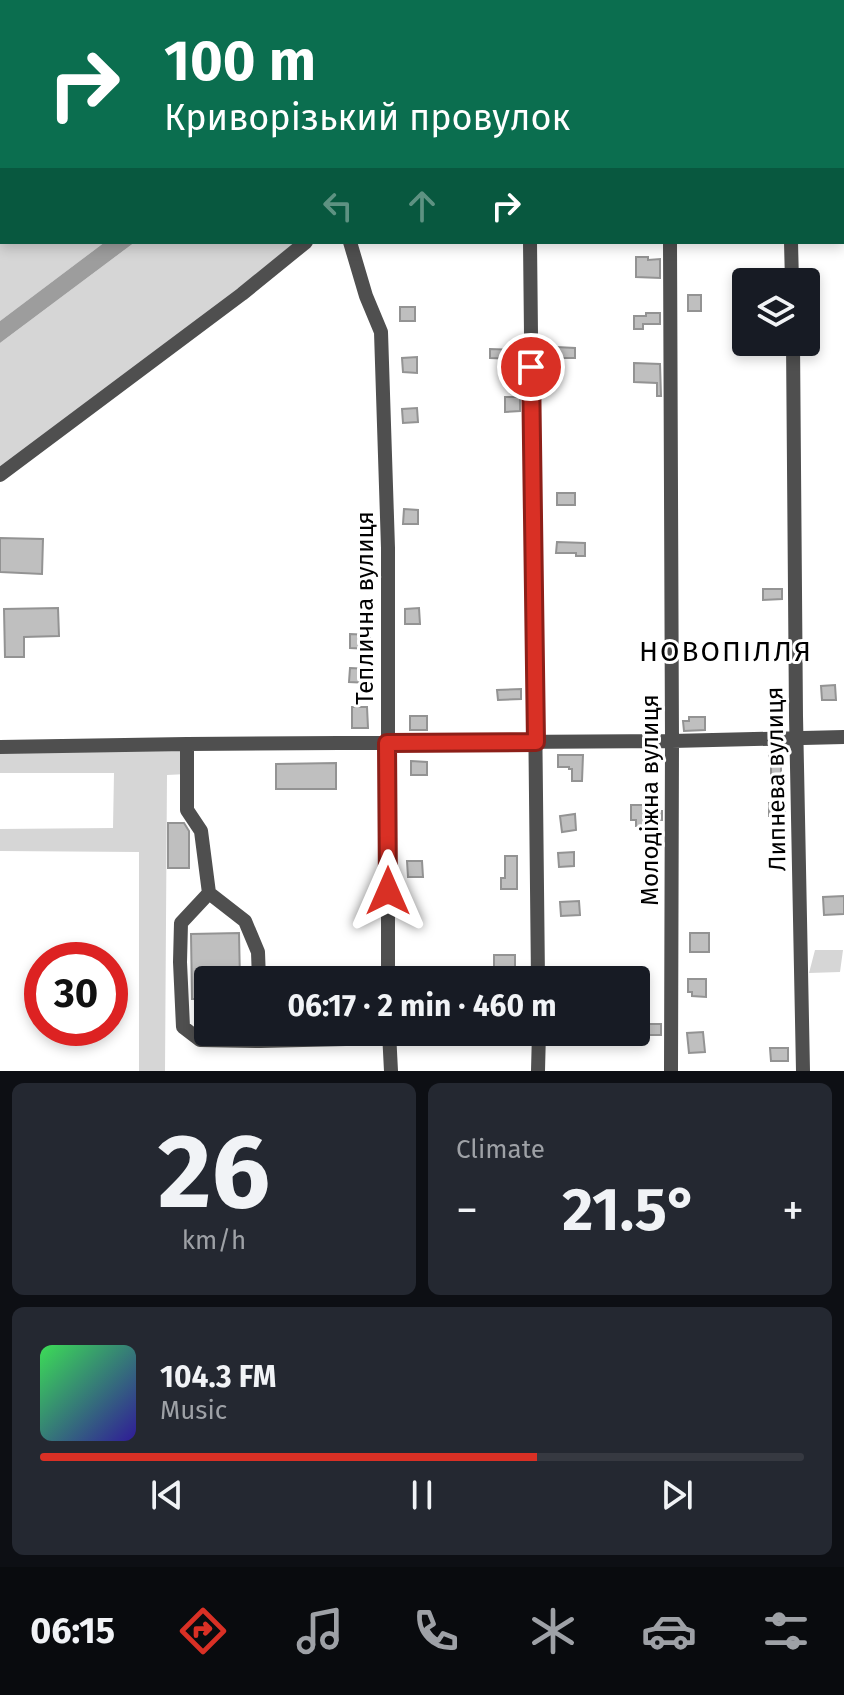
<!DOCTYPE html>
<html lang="en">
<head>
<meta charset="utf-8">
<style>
  :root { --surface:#171b24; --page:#242831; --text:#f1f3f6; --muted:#9ea1a6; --line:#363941; --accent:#d93025 }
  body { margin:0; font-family:"Fira Sans",sans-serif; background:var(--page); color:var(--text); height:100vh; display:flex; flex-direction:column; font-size:30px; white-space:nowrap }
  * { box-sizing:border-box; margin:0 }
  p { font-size:26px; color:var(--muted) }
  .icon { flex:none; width:44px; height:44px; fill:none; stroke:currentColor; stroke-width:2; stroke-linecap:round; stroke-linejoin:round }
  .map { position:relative; height:1071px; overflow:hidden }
  .drawer { display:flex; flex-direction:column; gap:12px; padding:12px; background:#0d0f14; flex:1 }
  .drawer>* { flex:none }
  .banner { position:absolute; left:0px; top:0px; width:844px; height:244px; box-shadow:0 4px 12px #0003; background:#0b6e4f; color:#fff; overflow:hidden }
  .fabs { position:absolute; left:732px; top:268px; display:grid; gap:16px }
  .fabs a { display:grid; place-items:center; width:88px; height:88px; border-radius:8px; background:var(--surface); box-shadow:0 4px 12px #0003; font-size:40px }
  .speed { position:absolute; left:24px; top:942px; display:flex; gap:16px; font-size:40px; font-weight:700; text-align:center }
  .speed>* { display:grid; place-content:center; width:104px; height:104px; border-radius:50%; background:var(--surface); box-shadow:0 4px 12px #0003; line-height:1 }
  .speed .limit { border:12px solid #d22; background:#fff; color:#111 }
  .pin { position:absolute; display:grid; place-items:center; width:68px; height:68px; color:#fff; margin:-34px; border:4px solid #fff; border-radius:50%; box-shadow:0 2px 8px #0007 }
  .me { position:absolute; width:88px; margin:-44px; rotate:0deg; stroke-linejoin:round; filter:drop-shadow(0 0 6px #0008) }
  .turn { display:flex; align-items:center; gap:28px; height:168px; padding:0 32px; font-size:36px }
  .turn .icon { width:104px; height:104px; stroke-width:2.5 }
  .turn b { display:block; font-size:56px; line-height:68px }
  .lanes { display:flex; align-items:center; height:76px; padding:0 32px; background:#0003; justify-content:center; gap:40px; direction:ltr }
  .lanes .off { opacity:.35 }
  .big { font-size:60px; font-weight:700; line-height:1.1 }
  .drawer .card { flex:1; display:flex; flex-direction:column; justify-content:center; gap:12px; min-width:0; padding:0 28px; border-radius:12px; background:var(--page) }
  .drawer .dial { align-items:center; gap:0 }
  .dial b { font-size:104px; line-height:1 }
  .song { display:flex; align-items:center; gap:24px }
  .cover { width:96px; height:96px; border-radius:12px; background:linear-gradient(135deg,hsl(130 70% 55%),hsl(250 70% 35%)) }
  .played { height:8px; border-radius:4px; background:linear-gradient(90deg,var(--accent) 65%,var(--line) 65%) }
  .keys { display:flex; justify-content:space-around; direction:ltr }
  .heat { display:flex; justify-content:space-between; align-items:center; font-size:44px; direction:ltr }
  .drawer .tiles { flex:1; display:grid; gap:12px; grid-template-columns:1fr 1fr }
  .card:last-child { grid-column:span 2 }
  .trip { position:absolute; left:194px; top:966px; width:456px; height:80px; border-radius:8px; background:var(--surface); box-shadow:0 4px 12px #0003; font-weight:700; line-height:80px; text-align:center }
  .menu { display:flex; height:128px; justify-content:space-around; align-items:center; background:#090b0e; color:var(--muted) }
  .menu .icon { width:56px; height:56px }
  .menu .active { color:var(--accent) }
  .menu b { font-size:36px; color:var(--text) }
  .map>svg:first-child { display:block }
</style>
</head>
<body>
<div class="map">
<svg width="844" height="1071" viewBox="0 0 844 1071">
  <rect width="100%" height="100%" fill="#fff"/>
  <!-- green -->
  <path fill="#d6d6d6" d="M133,0H342L341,2H130Z
    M2,99V242H105L0,321V100Z
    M135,242H306L0,475V343Z
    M187,744V774L167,775L165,1071H139V852L0,851V829L113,828L114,773H0V747Z
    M815,950H843L840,972L809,973Z"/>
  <!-- water -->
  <path fill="#9d9d9d" d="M105,242H135L0,343V321Z"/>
  <!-- building -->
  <path fill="#bfbfbf" stroke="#939393" stroke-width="2" d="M636,257H648V260L660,259V278L636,277Z
    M688,295H701V311H688Z
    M400,307H415V321H400Z
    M646,313H660V324H643V329H634V316H646Z
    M556,347L575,348V358H556Z
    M490,349L515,350L514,359L490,358Z
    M417,357V373L403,372L402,358Z
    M634,363L660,364L661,396H657V383L634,382Z
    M505,397H520V411L505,412Z
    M417,408L418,422L403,423L402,409Z
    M557,493H575V505H557Z
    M404,509L418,510V524H403Z
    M0,538L43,539L42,574L0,572Z
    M557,542L585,543V556H576V553H556Z
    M763,589H782V599L763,600Z
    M58,608L59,636L24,637V657H5L4,609Z
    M419,608L420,624H405V609Z
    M350,634L370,635V649L350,648Z
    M350,668L370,669L369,683L349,682Z
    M835,685L836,700H822L821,686Z
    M521,689V699L498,700L497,690Z
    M352,707H367L368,728H352Z
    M410,716H427V730H410Z
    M689,717H705V730L684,731L683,721H689Z
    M781,752V784H771V764H770L769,753Z
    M558,755H583L582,781H572V769H569V767H558Z
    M411,761L427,762V775H411Z
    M336,763V789H276V764Z
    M769,803H784L785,816H769Z
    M631,805H643V811H662V820H643V826H636V820H631Z
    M575,814L576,830L562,832L560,816Z
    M168,823H184L189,831V868H168Z
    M574,852V866L559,867L558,853Z
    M505,856H517V889H501V878H505Z
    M407,861H422L423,877H408Z
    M844,896V914L824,915L823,897Z
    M579,901L580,915L561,916L560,902Z
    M239,933L240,980H208V999H192L191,934Z
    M690,933H709V952H690Z
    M494,955H515V969H494Z
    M688,979H706V997L692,996V992H688Z
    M637,1020H647V1024H661V1035H636Z
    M703,1032L705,1052L689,1053L687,1033Z
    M770,1048H788V1061H771Z"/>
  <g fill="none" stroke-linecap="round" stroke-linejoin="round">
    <!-- minor -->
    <path stroke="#4f4f4f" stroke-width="14" d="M787,0V2
      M18,2L21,0
      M463,2L465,0
      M530,2V0
      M673,2V0
      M0,12L2,11
      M842,75H844
      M350,242L366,296L381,332L388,548V980
      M530,242L538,980
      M670,242L672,741L671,1071
      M791,242L792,282
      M793,342L796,716L803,1071
      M0,475L242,294L306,242
      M187,744V810L201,831L209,893L181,923L180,962L183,1027L200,1040L260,1041L389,1038
      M0,747L187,744L672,741L844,737
      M209,893L245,921L258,952L259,980
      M389,1032L391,1071
      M538,1071L539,1032"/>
    <!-- rail -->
    <path stroke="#000" stroke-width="3" stroke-dasharray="12 4 2 4" stroke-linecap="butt" d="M91,2L94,0
      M119,2L122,0
      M0,70L2,69
      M0,91L2,90"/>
  </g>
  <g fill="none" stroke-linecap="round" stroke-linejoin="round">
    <defs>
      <path id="route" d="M388,891L387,743L536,742L531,367"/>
    </defs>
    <!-- route casing -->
    <use href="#route" stroke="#8d1f18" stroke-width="20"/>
    <!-- route -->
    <use href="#route" stroke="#d93025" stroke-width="14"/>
  </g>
  <g text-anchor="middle" stroke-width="6" stroke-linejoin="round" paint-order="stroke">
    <!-- street labels -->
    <g font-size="24" fill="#000" stroke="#fff">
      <text transform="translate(365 608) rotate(-90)" y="8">Теплична вулиця</text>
      <text transform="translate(776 779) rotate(-91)" y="8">Липнева вулиця</text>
      <text transform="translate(650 800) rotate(-90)" y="8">Молодіжна вулиця</text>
    </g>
    <!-- quarter labels -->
    <g font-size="28" letter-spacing="2" fill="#000" stroke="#fff">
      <text x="726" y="661">НОВОПІЛЛЯ</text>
    </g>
  </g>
</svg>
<div class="fabs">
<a><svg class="icon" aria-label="layers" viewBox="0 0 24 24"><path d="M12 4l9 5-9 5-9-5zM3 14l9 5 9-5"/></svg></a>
</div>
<div class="speed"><div class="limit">30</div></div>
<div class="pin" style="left:531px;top:367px;background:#d93025"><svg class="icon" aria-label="arrive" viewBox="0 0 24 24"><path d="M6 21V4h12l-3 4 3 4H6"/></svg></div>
<svg class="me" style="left:388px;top:891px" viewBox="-20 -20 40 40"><path d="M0-17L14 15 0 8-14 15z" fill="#d93025" stroke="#fff" stroke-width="4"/></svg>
<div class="trip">06:17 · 2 min · 460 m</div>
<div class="banner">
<div class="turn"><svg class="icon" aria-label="right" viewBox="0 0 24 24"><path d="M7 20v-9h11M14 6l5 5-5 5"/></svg><div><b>100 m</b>Криворізький провулок</div></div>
<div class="lanes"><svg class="icon off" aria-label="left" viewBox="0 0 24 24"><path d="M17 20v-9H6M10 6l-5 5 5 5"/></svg><svg class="icon off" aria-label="ahead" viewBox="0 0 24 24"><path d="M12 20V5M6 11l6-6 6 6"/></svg><svg class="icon" aria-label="right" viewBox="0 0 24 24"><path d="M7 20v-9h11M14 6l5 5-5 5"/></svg></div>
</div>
</div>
<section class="drawer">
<div class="tiles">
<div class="card dial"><b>26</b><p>km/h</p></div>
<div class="card"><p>Climate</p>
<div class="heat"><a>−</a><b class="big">21.5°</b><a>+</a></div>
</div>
<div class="card">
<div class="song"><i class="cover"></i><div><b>104.3 FM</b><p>Music</p></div></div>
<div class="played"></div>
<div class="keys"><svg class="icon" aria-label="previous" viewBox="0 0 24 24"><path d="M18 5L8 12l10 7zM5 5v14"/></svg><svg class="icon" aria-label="pause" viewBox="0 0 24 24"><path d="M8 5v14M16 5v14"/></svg><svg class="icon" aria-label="next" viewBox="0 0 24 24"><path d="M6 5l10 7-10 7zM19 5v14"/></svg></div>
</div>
</div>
</section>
<nav class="menu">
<b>06:15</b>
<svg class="icon active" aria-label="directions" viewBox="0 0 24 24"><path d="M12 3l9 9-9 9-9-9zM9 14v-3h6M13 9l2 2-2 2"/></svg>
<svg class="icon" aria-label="music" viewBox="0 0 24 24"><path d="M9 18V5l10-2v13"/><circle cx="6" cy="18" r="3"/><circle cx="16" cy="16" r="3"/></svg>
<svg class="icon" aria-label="phone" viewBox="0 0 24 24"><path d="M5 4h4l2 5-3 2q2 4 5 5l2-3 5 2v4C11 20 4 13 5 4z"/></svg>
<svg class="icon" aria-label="climate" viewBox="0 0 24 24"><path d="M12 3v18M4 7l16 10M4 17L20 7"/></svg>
<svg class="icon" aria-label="car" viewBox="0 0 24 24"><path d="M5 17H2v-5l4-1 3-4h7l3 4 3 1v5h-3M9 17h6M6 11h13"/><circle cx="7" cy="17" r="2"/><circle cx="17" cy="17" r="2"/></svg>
<svg class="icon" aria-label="filters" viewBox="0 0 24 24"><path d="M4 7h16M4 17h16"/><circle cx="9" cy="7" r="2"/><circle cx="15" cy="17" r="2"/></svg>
</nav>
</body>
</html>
